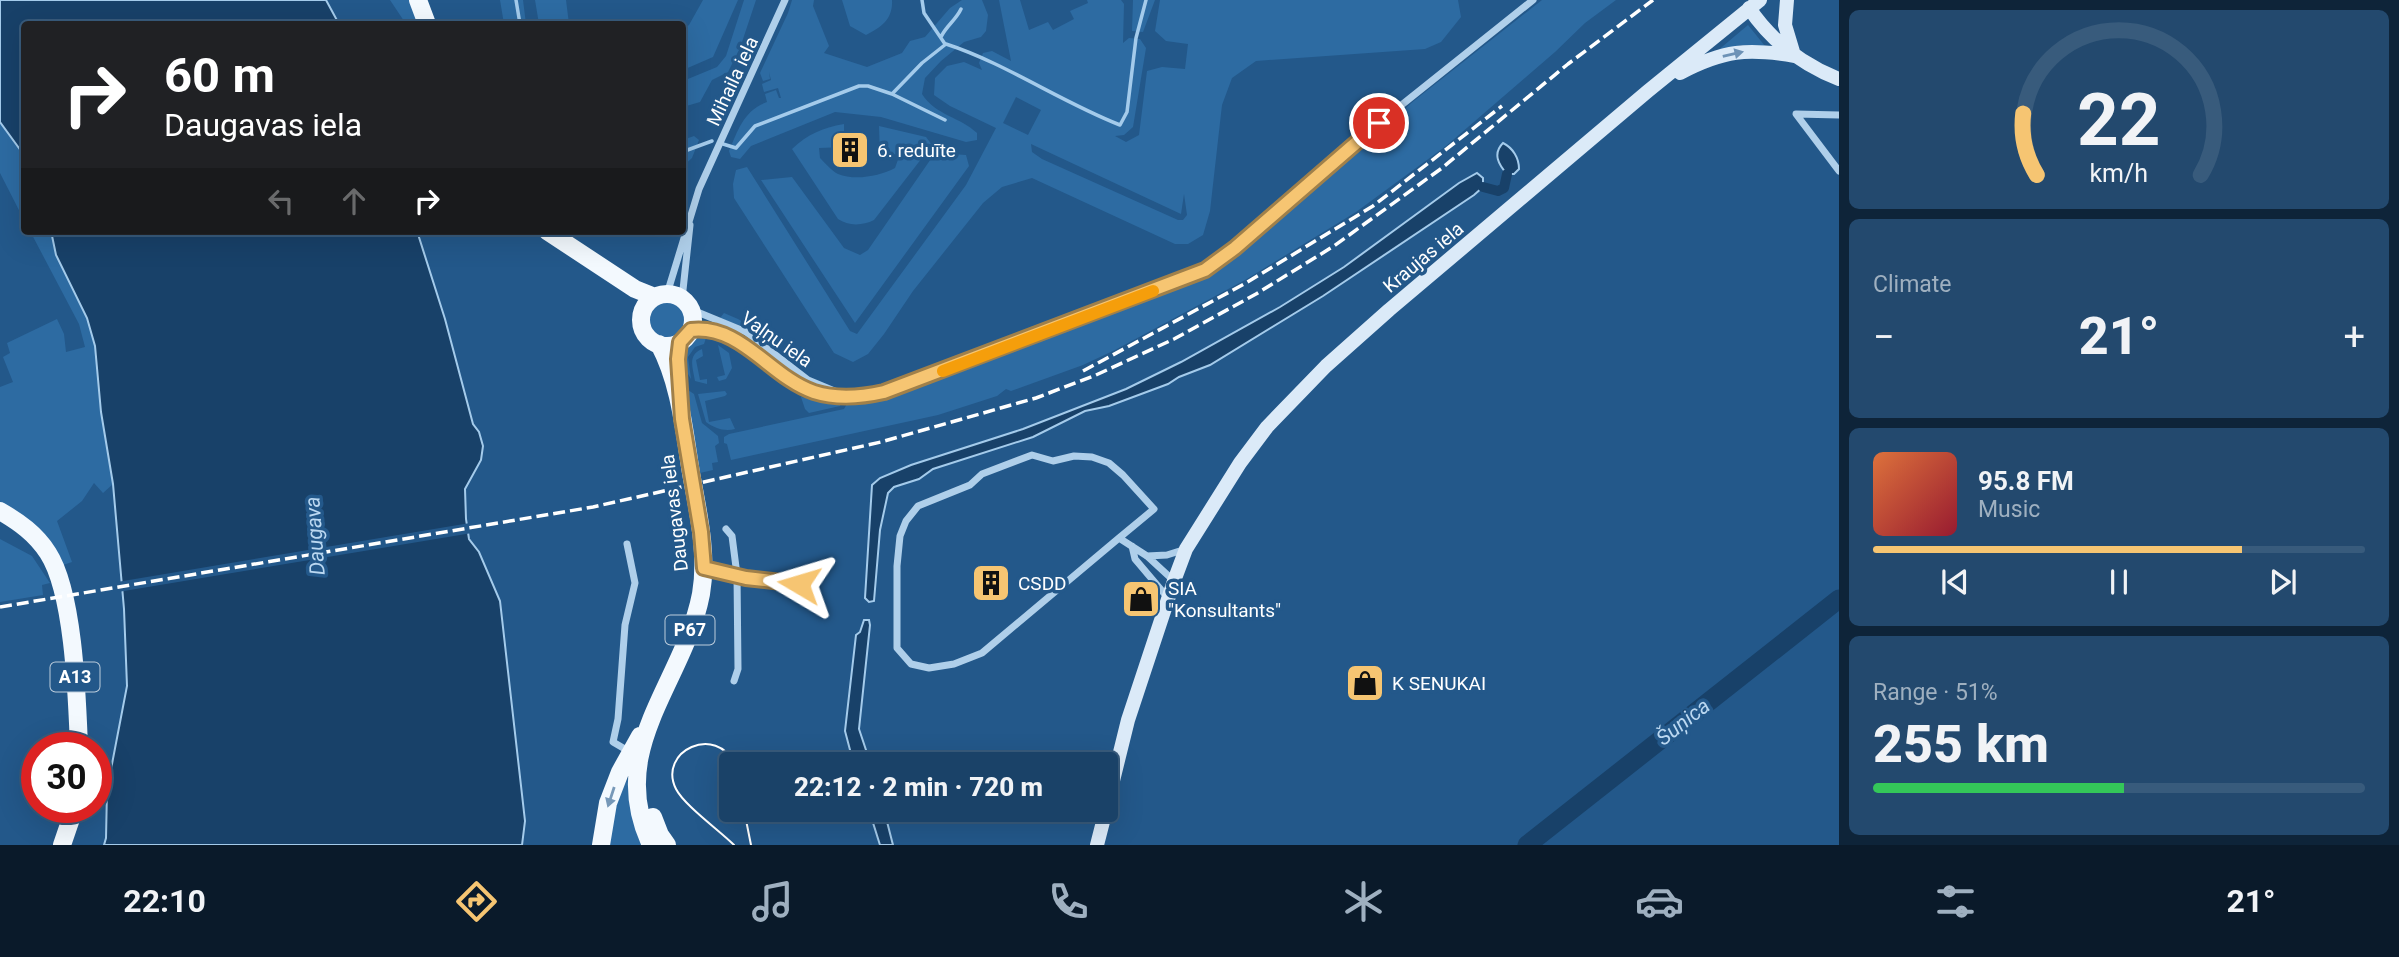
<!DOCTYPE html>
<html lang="en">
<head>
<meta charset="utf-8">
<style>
  :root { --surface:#1a4268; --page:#23496e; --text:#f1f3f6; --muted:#9fb0c0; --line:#385b7c; --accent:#f6c572 }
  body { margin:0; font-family:Roboto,sans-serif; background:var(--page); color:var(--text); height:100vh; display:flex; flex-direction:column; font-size:26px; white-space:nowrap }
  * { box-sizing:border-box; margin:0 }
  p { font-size:23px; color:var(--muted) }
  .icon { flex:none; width:38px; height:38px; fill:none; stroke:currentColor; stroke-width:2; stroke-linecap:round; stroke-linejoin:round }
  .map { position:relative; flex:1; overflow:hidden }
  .panel { display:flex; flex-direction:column; gap:10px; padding:10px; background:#0e2439; width:560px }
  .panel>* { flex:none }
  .banner { position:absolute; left:21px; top:21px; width:665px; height:214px; border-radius:7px; box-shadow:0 7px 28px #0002,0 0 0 2px var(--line); background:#202124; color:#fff; overflow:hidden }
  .speed { position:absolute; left:21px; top:732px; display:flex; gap:14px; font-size:35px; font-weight:700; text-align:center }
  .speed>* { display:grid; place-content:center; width:91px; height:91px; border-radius:50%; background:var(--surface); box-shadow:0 7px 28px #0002,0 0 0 2px var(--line); line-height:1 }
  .speed .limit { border:10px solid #d22; background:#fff; color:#111 }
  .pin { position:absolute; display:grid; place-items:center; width:60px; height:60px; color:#fff; margin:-30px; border:4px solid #fff; border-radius:50%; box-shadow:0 2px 7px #0007 }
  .me { position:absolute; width:77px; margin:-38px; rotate:277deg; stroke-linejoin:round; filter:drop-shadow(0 0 5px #0008) }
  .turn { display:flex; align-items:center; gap:24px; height:147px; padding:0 28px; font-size:32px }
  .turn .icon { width:91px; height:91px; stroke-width:2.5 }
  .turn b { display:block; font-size:49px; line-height:60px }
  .lanes { display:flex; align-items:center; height:66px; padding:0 28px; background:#0003; justify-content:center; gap:35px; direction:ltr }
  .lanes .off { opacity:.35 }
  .big { font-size:52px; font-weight:800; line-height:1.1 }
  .panel .tile { flex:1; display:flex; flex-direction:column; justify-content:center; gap:10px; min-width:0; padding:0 24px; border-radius:10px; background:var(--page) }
  .panel .dial { align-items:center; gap:0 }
  .dial svg { height:182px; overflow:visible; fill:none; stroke:var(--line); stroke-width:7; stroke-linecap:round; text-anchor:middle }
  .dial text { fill:var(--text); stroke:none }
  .song { display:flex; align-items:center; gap:21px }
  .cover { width:84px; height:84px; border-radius:10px; background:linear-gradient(135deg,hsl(20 70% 55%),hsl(350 70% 35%)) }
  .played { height:7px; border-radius:4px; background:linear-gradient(90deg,var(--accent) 75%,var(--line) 75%) }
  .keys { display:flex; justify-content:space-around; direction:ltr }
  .heat { display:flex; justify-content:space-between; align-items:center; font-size:38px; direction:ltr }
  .charge { height:10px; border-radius:5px; background:linear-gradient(90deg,#34c759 51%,var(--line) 0) }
  .trip { position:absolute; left:719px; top:752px; width:399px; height:70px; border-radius:7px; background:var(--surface); box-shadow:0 7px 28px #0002,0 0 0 2px var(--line); font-weight:800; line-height:70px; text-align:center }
  .dock { display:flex; height:112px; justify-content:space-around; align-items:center; background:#0a1a2a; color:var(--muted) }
  .dock .icon { width:49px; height:49px }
  .dock .current { color:var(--accent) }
  .dock b { font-size:32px; color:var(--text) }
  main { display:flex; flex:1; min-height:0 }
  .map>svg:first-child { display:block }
</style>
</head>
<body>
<main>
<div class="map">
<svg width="1839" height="845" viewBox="0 0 1839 845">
  <rect width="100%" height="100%" fill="#23588a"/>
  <!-- green -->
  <path fill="#2d6ba2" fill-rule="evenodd" d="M390,0H410L420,24H406Z
    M500,0H523L526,24H504Z
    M535,0H566L569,24H539Z
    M703,0H738L713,57L683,70V29L689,25Z
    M744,0H756L740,48L728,72L712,80L700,102L683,107V81L717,67L726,56Z
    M792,0H814L813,6L829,46L824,53L867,67L902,53L910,41L925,37L950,8L962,0H982L988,15L986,31L981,37L964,42L941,61L925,78L922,94C935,115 960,117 977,133V140L966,142L881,117L835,112L751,146L740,159L731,157L729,151C738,130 744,110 767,102L765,94L776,90L779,98H781L778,88L764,92L762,84L771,80L769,72L770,79L763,81L760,73L788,13Z
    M842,0H892C893,19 882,27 866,35L850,26Z
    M999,0H1020L1029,30L1048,22L1053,30L1074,19L1070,11L1088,3L1087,0H1121L1124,4L1123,43L1129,38L1140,39L1146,48L1133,127L1124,135L1115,136L1126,142L1139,135L1147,71L1162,67L1185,69L1188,44L1166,41L1155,31L1160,0H1458L1461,17L1441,42L1425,49L1256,61L1232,78L1222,105L1210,211L1203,235L1188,244H1175L1032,178L1002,187L983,203L913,291L884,334L868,354L853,362L834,353L734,198L733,184L736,170L747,167L850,331L857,334L966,185L996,128L950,106L934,95L935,78L947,66L964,62L982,70L979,63L983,53L992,51L1011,61ZM1016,97L1041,110L1028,135L1003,123ZM1031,144L1181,214L1184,194L1187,215L1183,220H1178L1042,159L1032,152Z
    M1133,0H1155L1143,32L1132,31Z
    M1542,0H1616L1585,23L1555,52L1446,146L1356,212L1245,280L1115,350L1083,365L1011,391L1006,389L997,396L938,415L731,460L727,444L724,443V437L729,434L844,409L848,402L894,396L1123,309L1216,269L1415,100Z
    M1748,25L1765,46L1741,45L1716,52Z
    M0,123L24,155V220L0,173Z
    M844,124V147L819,148L820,158C825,163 832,171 838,174C855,181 880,176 895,168L900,154L880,155L879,126L926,137L932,145L874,220C862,226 848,226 838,219L792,149C808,134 822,128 844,124Z
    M694,136L699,140L692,158L683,166V140Z
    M935,153L966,155L969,166L855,323L761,180L792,177L844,248L860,255L868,250Z
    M30,231H51L56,255L87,318L95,346L101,412L113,484L103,493L94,483L82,501L57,521L72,562L63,565L0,504V387L13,382L3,357L10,353L7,343L57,319L64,334L66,352L85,347L79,324Z
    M649 320a18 18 0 1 1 36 0a18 18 0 1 1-36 0Z
    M724,313L738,319L766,336L720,318Z
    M703,333L707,335L704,344L695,347L688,357L691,379L682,364C682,348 689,340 703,333Z
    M718,345L729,353L732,368L726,379L719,381L717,377L725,375Z
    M702,349L703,356L696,360L700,380L707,379V384L695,381C693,368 687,355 702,349Z
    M688,390L694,394L702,423L718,436L719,443L715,446L718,462L712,463L713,470L700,473L692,421L689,420L685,391Z
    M725,391L727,394L725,396L705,401L709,422L730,418L735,429C725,432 714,428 706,422L698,394Z
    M801,397L806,398L842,401L840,406L809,413L805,409Z
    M0,539L32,556L50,583L42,585L43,595L0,602Z
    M629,777L648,845H608L618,796Z"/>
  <!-- water -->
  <path fill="#184169" stroke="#a4cbeb" stroke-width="2" d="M0,0H326L339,24H24V155L0,122Z
    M1503,143C1513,148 1519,158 1519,169L1514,174H1507C1499,165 1492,154 1503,143Z
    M1477,173L1483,178V187L1474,195L1323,296L1210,365L1179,377L1168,384L1109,406L1085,411L1033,437L933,469L919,479L894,487L888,493L880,530L874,601L869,602L865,598L872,485L880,478L911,465L1023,429L1126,389L1181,362L1280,307L1344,267L1459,183Z
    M51,231H417L445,319L473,424L479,432L483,446L481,460L465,489L466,519L469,539L479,552L500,601L525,821L522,845H104L106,838L107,790L127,686L124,609L113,484L101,412L95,346L87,318L56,255Z
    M864,620H869L870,625L859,729L871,765H854L845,731L856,635L860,632Z
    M869,810H884L893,845H880Z"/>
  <!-- pier -->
  <path fill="#23588a" d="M470,523L472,533L118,592L117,582Z"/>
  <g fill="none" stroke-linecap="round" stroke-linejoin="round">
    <!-- stream -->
    <path stroke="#a4cbeb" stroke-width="3.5" d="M516,0L520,24
      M922,0L924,13L945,44
      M941,37C946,26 956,20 961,9
      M892,94L945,120
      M723,144L736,148L755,126L859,86H868L892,94L922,63L946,44C1005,63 1061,102 1120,125L1127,112L1136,38L1146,0
      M682,152L712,141"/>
    <!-- canal -->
    <path stroke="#184169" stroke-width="10" d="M1483,187L1498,191L1504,188L1507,174"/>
    <!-- river -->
    <path stroke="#184169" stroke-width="19" d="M1527,845L1839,599"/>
    <!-- street -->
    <path stroke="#afcfea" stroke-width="7" d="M1839,115L1796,114L1839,171
      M667,294L699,189L785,0
      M682,299L690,225
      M690,309L746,332L808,380L844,395
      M691,330C741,325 770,377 814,392C842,401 873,395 900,387L1189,277L1218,262L1379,123L1533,0
      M726,529L732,536L737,575L738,669L734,681
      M1119,538L1154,509L1123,475L1109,463L1092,457L1074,456L1053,461L1032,455L982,474L970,485L918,506L906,521L900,536L897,566V648L911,664L929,668L954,664L982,653L1119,538L1147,556L1173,580
      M627,544L635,583L625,625L618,719L613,742L630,752
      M1132,546L1135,559L1168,598
      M1147,556L1167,555L1186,549
      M705,568L745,578L799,584"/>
    <!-- secondary -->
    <path stroke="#dbeaf8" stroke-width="14" d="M1787,0L1785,25L1794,55
      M1749,8C1772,42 1801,64 1839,79
      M1680,73C1724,50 1747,48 1795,56
      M1106,809L1128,720L1174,581L1186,549L1240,463L1267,427L1326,366L1389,310L1648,91L1760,0
      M1097,845L1106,810"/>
    <!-- primary -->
    <path stroke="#f3f9fe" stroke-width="18" d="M418,0L427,24
      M547,231L635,289L655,297
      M641 320a26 26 0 1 1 52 0a26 26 0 1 1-52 0Z
      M0,511C19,522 36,534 48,553C74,593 77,698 79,747
      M653,817L660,835L667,845
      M62,845L75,807
      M601,845L608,803L620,772L640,736
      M651,845C605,748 684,683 701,594C708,554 698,512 691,473C684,430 680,383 659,344"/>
    <!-- tram -->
    <path stroke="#fff" stroke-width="2" d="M744,810L751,845
      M734,845C720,831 684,805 676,789C657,751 717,723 735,765"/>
    <!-- rail -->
    <path stroke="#fff" stroke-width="3.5" stroke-dasharray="12 5" stroke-linecap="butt" d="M1083,371L1246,283L1373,206L1502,106
      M0,607L593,507L881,442L1036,398L1096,375L1174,339L1256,294L1334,246L1442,168L1568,64L1653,0"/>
  </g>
  <!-- one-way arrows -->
  <defs><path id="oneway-solid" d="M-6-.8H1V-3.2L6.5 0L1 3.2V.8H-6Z" transform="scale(1.75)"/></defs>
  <use fill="#6d92b6" href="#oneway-solid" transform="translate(1733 54) rotate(-13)"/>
  <use fill="#7698b8" href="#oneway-solid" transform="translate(611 797) rotate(108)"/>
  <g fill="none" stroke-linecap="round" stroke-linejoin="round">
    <defs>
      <path id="route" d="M799,584L746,578L704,568L701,532L682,419L678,359L680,342L691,330C741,324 770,377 814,392C836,399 862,397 884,392L1205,270L1235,248L1379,123"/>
    </defs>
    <!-- route casing -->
    <use href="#route" stroke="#a0804a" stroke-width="18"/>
    <!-- route -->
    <use href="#route" stroke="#f6c572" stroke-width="12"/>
    <!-- slow -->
    <path stroke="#f59e0b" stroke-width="12" d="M943,371L1153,291"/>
  </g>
  <!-- icons -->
  <defs>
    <symbol id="building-square" viewBox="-11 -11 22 22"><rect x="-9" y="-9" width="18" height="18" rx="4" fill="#f6c572" stroke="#23588a"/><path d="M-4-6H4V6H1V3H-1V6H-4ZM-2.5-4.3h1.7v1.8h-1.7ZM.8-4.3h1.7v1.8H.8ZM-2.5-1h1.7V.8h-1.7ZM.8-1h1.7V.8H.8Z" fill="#111"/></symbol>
    <symbol id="shop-square" viewBox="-11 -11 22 22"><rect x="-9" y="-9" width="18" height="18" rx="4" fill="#f6c572" stroke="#23588a"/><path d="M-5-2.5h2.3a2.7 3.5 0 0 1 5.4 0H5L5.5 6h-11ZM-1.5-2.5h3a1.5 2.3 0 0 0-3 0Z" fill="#111"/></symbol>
  </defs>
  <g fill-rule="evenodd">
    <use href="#building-square" x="828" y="128" width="44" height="44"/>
    <use href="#building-square" x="969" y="561" width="44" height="44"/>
    <use href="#shop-square" x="1119" y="577" width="44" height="44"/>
    <use href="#shop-square" x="1343" y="661" width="44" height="44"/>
  </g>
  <g text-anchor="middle" stroke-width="7" stroke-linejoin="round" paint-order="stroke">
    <!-- shield labels -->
    <g fill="#23588a" stroke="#bdcddc" stroke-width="2">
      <rect x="665.5" y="615.5" width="49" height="29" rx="5"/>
      <rect x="50.5" y="662.5" width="49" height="29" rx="5"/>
    </g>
    <g font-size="18" font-weight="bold" fill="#fff">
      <text x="690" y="636">P67</text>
      <text x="75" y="683">A13</text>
    </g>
    <!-- street labels -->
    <g font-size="19" fill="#fff" stroke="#23588a">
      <text transform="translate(732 81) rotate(-65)" y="7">Mihaila iela</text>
      <text transform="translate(1423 257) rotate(-40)" y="7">Kraujas iela</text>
      <text transform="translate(777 339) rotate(35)" y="7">Vaļņu iela</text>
      <text transform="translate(674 513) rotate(-97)" y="7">Daugavas iela</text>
    </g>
    <!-- poi labels -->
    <g font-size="19" fill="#fff" stroke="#23588a" text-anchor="start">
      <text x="877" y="157">6. reduīte</text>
      <text x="1018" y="590">CSDD</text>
      <text x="1168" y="595">SIA<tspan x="1168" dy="22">"Konsultants"</tspan></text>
      <text x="1392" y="690">K SENUKAI</text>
    </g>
    <!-- water labels -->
    <g font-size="21" font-style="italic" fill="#bbd8f1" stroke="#23588a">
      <text transform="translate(315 536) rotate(-94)" y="7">Daugava</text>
      <text transform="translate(1683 722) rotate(-38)" y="7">Šuņica</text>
    </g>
  </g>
</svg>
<div class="speed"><div class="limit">30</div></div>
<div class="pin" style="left:1379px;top:123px;background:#d93025"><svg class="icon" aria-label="arrive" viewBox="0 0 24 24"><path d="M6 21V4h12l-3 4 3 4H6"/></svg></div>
<svg class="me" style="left:799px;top:584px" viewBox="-20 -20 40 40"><path d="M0-17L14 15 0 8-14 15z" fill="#f6c572" stroke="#fff" stroke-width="4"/></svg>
<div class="trip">22:12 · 2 min · 720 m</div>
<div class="banner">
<div class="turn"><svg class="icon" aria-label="right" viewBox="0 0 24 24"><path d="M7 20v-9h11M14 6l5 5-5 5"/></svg><div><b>60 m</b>Daugavas iela</div></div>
<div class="lanes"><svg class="icon off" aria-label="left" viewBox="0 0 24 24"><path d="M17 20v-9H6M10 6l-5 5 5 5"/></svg><svg class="icon off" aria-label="ahead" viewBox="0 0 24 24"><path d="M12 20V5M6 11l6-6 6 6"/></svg><svg class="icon" aria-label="right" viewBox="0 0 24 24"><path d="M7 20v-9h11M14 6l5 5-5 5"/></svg></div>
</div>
</div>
<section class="panel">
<div class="tile dial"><svg viewBox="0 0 100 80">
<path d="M14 69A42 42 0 1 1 86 69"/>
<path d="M14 69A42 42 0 0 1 8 42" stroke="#f6c572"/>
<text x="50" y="56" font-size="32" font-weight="700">22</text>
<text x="50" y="72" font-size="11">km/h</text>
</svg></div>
<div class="tile"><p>Climate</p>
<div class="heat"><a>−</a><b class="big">21°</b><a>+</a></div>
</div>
<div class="tile">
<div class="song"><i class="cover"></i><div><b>95.8 FM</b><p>Music</p></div></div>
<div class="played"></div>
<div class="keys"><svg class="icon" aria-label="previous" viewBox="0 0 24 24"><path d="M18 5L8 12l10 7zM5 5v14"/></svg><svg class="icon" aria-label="pause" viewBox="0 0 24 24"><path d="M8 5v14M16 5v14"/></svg><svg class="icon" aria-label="next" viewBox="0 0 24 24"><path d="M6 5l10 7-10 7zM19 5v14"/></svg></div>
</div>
<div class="tile"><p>Range · 51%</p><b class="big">255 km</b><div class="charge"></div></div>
</section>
</main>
<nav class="dock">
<b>22:10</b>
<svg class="icon current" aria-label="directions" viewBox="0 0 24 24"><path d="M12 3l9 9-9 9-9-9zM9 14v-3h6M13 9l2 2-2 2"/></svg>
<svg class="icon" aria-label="music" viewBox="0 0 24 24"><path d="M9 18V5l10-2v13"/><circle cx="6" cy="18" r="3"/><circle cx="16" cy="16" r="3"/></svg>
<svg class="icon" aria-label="phone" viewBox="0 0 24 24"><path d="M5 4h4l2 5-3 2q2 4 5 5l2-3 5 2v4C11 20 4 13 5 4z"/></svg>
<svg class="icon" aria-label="climate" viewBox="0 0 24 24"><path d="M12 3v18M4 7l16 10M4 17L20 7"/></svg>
<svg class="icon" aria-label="car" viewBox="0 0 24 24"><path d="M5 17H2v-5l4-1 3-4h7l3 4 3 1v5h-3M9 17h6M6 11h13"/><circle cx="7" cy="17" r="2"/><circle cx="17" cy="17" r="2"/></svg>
<svg class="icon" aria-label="filters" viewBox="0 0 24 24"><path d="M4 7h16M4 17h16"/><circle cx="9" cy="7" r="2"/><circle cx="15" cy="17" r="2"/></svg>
<b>21°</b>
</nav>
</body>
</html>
